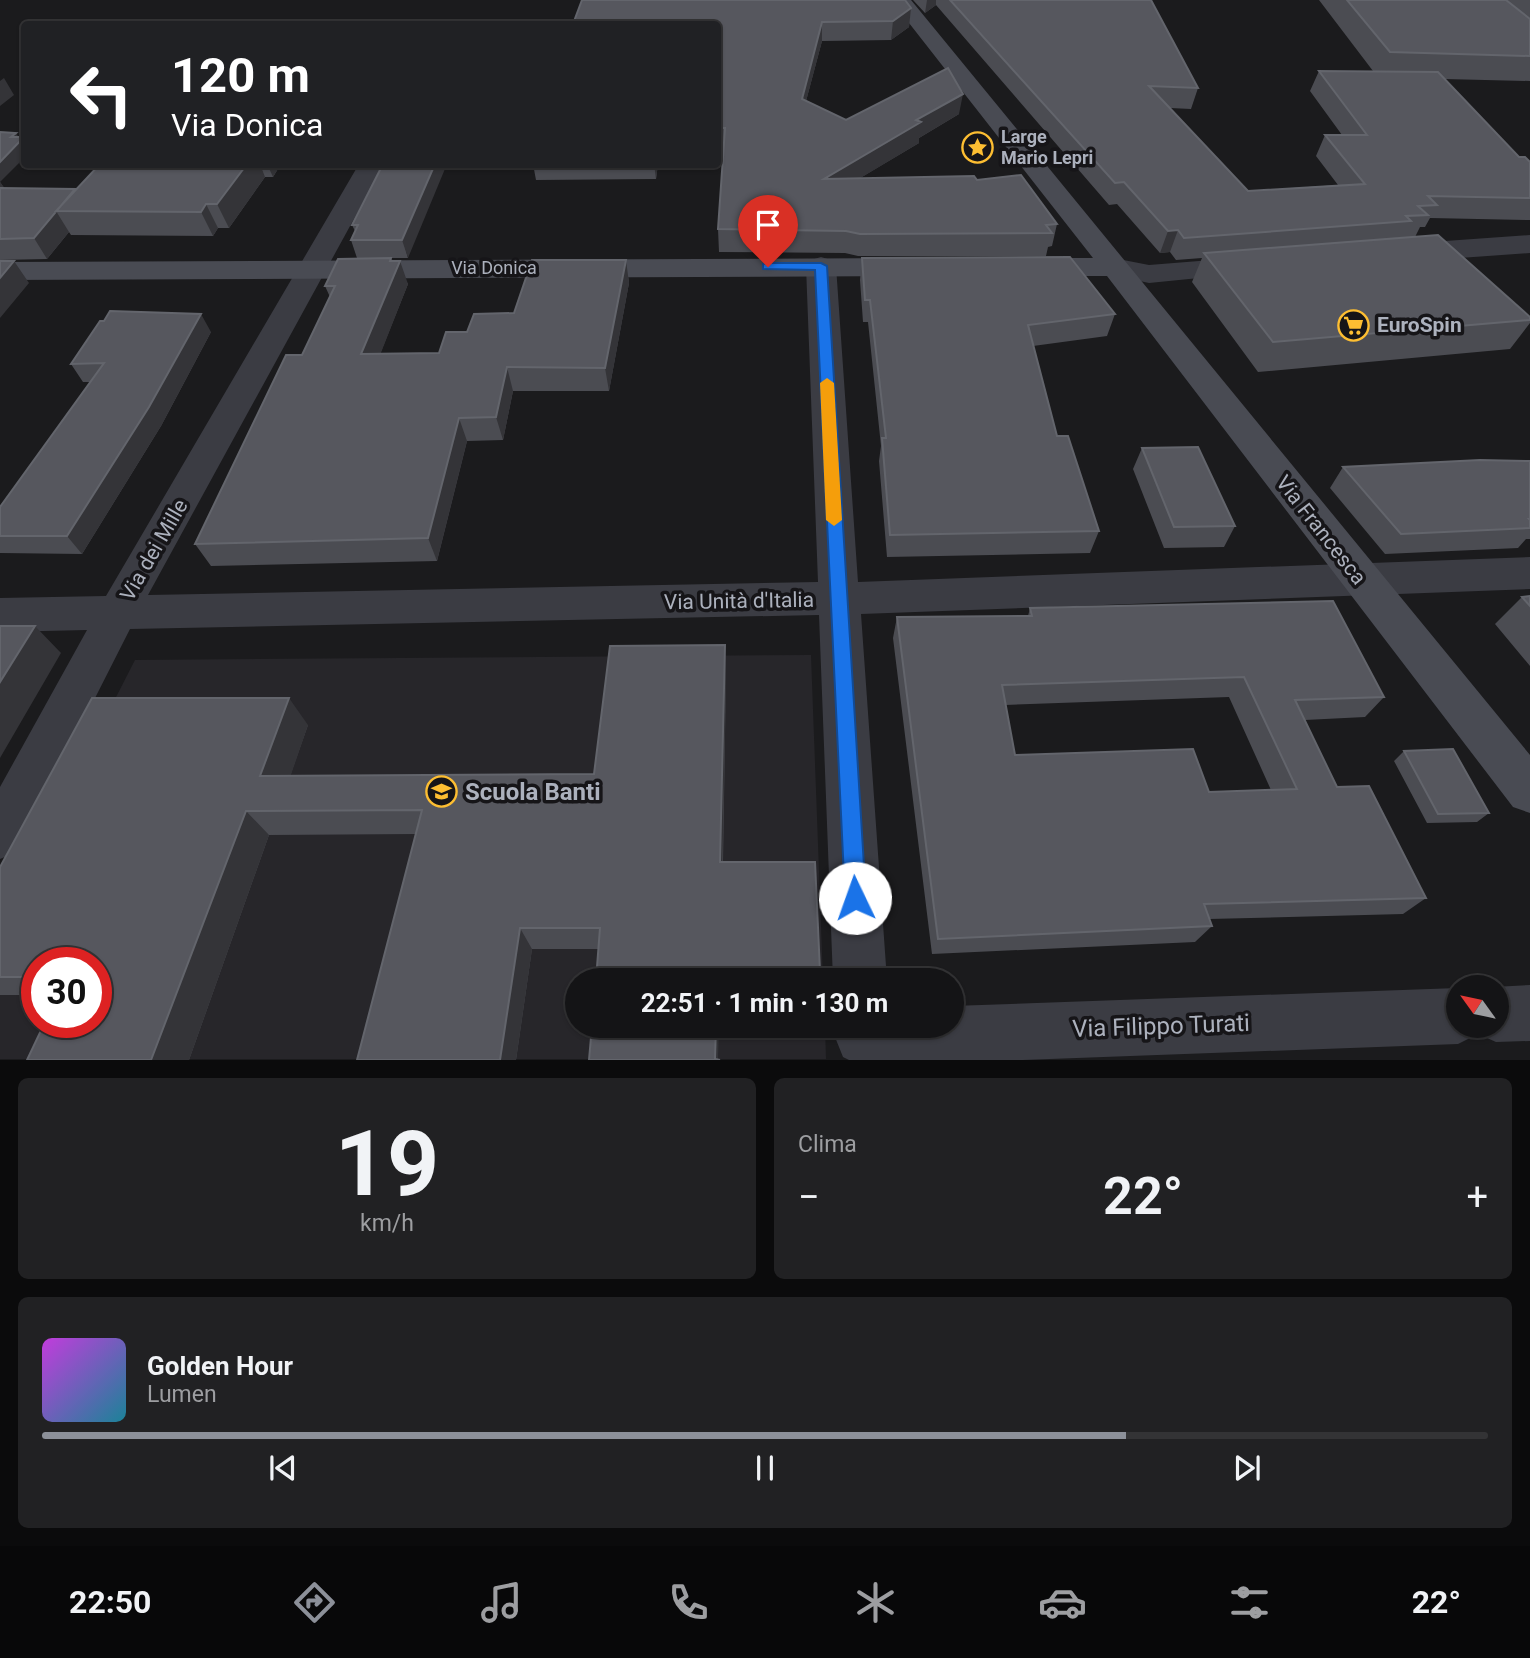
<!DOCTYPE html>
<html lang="it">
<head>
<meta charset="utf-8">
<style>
  :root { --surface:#141416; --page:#212123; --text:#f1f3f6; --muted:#9d9ea1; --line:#333335; --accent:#8c9099 }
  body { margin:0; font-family:Roboto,sans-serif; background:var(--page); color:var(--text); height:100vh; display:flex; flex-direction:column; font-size:26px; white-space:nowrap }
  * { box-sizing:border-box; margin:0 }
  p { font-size:23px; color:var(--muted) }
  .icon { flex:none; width:38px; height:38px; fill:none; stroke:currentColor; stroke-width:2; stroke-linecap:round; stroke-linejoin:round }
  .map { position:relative; height:1060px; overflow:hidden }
  .panel { display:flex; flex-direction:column; gap:18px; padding:18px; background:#0b0b0c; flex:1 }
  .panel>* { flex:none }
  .top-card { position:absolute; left:21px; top:21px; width:700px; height:147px; border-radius:7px; box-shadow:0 2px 5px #0004,0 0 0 2px var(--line); background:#202124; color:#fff; overflow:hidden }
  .needle { width:46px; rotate:303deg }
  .fabs { position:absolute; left:1446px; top:975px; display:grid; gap:14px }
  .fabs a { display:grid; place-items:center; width:63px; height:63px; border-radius:50%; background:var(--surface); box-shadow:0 2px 5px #0004,0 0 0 2px var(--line); font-size:35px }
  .speed { position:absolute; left:21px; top:947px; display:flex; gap:14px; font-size:35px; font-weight:700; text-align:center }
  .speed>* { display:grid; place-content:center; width:91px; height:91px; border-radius:50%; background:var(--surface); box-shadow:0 2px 5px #0004,0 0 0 2px var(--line); line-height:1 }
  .speed .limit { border:10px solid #d22; background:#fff; color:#111 }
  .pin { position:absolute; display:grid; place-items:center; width:60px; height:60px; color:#fff; margin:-72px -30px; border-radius:50% 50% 50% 0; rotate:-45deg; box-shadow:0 0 7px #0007 }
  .pin .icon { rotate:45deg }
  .me { position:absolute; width:77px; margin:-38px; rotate:357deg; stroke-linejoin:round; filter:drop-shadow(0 0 5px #0008) }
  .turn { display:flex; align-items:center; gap:24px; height:147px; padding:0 35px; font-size:32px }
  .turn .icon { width:91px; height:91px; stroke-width:2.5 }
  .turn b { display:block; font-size:49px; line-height:60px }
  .big { font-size:52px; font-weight:700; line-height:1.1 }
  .panel .widget { flex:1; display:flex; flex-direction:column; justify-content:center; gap:10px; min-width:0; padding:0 24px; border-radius:10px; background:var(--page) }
  .panel .dial { align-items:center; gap:0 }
  .dial b { font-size:91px; line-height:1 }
  .song { display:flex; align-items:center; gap:21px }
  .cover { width:84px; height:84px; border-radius:10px; background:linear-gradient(135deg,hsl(290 70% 55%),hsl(190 70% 35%)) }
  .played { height:7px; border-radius:4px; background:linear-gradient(90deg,var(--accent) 75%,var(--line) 75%) }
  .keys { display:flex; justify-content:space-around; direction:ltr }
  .heat { display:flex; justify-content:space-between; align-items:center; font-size:38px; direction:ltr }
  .panel .tiles { flex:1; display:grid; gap:18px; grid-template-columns:1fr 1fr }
  .widget:last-child { grid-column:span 2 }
  .trip { position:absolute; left:565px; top:968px; width:399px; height:70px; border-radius:35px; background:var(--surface); box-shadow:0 2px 5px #0004,0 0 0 2px var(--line); font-weight:700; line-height:70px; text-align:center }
  .tabs { display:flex; height:112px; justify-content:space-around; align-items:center; background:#080809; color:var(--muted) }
  .tabs .icon { width:49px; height:49px }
  .tabs .current { color:var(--accent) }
  .tabs b { font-size:32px; color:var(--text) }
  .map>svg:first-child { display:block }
</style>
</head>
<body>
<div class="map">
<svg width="1530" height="1060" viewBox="0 0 1530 1060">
  <rect width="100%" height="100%" fill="#1b1b1d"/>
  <!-- built -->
  <path fill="#27262a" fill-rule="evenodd" d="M811,655L823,980H578V1026H825L826,1059H0V924L135,660ZM37,962H96V1022H37Z"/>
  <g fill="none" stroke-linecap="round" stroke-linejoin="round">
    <!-- street -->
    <path fill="#3b3c43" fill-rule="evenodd" d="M359,164H384L148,595L818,582L806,266L811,260L821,257L831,260L836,266L858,582L1530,557V589L861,614L887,980H833L819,615L130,629L17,852L0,859V787L87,630L0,632V598L106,596Z
      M1530,235V253L1403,262L1393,259L1389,253L1393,247L1403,244Z
      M1249,257L1259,260L1264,266L1259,272L1149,283L1103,273L1098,267L1103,261L1113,258L1149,265Z
      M1530,985V1041L1496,1042L1478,1034L1458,1044L1023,1060H849L843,1057L835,1037L840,1026H952V1006L1458,988V1026H1496V987H1494Z"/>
    <!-- secondary -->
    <path fill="#494b53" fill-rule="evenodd" d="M891,0H911L1530,755V813L1513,807L1107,276H1025L1015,273L1010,267L1015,261L1025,258H1093Z
      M912,258L922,261L927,267L922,273L912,276L0,280V262Z"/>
  </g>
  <!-- wall -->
  <path fill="#4b4c52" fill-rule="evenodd" d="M913,0H1151L1198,88L1191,109L1170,108L1248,191L1338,185L1316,156L1325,135H1342L1310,91L1319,71H1373L1319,0H1530V81L1444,79L1519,157L1530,162V220L1430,218L1425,227H1420L1415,237L1530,317V323L1510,349L1258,372L1192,282L1202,258L1176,260L1170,252L1160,253L1117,204L1109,205L936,5L925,13Z
    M911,8L909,27L891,40L822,41L806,101L846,120L959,114L919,138V143L860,178L977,180L1057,224L1052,246L1048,247L1046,256H858L845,253L719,252L718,229L724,149L718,150V24Z
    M0,132V182L4,188L76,190L100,164H281L273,177H265L229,228H218L213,236L71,235L69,232L47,259L0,260Z
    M383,164L408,258H357L351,240L355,231L352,225Z
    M533,164H658L656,179L536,180Z
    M391,258L408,284L380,354L439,353L467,332L514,313L626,260L629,283L609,391H513L503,440L467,441L437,561L211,566L195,544L302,355L330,297L325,286Z
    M862,258L1115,314L1107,336L1033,346L1057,436L1099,531L1090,553L887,557L879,461L881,446L868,322H863L860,280Z
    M211,332L161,426L82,554L0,553V507L91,382H83L71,364Z
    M1142,448L1235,526L1224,547L1164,548L1133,469Z
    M1530,461V539H1526L1518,548L1385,554L1330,488L1343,467Z
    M1530,596V666L1495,624L1522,597Z
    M1030,608L1384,697L1365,717L1305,720L1337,787L1426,898L1403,914L1209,919L1212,926L1195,942L932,954L893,638L897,617L1028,616ZM1229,697L1271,790L1209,792L1015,755L1005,705Z
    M726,673L723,862L820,971L819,980H596L599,949H532L516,1060H357L416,834L269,835L189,1060H27L96,962H37V995H0V867L308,725L290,776L594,774Z
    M1404,751L1489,813L1477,822L1427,823L1394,761Z"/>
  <!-- shaded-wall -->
  <path fill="#343438" d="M927,0H936V5L925,13Z
    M911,8L909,27L891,40L893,21Z
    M822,22V41L801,120L802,99Z
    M4,78L14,95L0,106V81Z
    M963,94L959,114L919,138V143L822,201L824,179L916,120Z
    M16,133L21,141L24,137V158L0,182L6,190L0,195V162L11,137Z
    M247,164H260L265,177L229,228L217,204Z
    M267,164H281L273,177Z
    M435,164H447L408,258L402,240Z
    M654,164H658L656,179Z
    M75,189L87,209L56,211L69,232L47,259L34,238Z
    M206,204L218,228L213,236L201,212Z
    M1178,230L1170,252L1160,253L1168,231Z
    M391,258L396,272L400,261L408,284L371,378L361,354Z
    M626,260L629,283L609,391L605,368Z
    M14,261L29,283L0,318V278Z
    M201,314L211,332L161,426L82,554L67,536Z
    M507,367L513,391L503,440L496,417Z
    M459,418L467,441L437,561L428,538Z
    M35,626L61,653L0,758V682Z
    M725,645L726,673L722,884L720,862Z
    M289,698L308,725L282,801L260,776Z
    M246,811L269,835L189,1060H151Z
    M520,928L532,949L516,1060H500Z
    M716,1026H719L718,1060H715Z"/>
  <!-- building -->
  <path fill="#56575e" stroke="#63656c" stroke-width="2" fill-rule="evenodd" d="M582,0H905L911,8L893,21L822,22L802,99L846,120L948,68L963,94L916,120L921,122L824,179L974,176L977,180L1021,175L1057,224L1046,225L1052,233L860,234L846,231L718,229L725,128H718V24H573Z
    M950,0H1151L1198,88L1149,86L1248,191L1365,184L1325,135H1367L1319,71L1438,72L1519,157H1525L1530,162V198L1428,196L1437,205L1418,206L1428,215L1406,216L1411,221L1184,238L1178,230L1168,231L1124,182L1115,183Z
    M1347,0H1506L1530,19V56L1390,52Z
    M0,132L16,133L11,137H24L0,162Z
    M100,164H247L217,204H206L201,212L56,211Z
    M383,164H435L402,240H351L358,225H352Z
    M0,188L75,189L34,238L0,239Z
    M1438,235L1530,317V320L1273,342L1204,253Z
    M1070,257L1115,314L1028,325L1057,436H1068L1099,531L890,535L882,438H886L870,300H865L862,258Z
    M391,258L390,261H400L361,354L439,353L446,332H467L474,314L514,313L532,260H626L605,368L507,367L496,417L459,418L428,538L195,544L286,355H302L335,286H325L338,259Z
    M0,261H14L0,278Z
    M110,311L201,314L149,407L67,536H0V507L104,363L71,364L100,321H104Z
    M1198,447L1235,526L1174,527L1142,448Z
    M1480,460L1530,461V519H1529L1530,520V528L1401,534L1343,467Z
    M1530,596V606L1522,597Z
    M1333,601L1384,697L1295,700L1337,787L1369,786L1426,898L1204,904L1212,926L938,939L897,617L1032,616L1030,608ZM1244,677L1297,789L1209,792L1193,749L1015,755L1002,685Z
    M0,626H35L0,682Z
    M725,645L720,862H815L820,971L717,975V980H596L600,928H520L500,1060H357L422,810L246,811L151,1060H27L45,1022H96V962H37V977H0V867L92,698H289L260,776L594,774L610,646Z
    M1453,749L1489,813L1438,814L1404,751Z
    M592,1026H716L715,1059L720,1060H589Z"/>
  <!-- route -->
  <path fill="#1a73e8" stroke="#114b97" stroke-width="2" d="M768,263H821L827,266L866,898L863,906L855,909L848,906L845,898L815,270L763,269V264Z"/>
  <!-- slow -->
  <path fill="#f59e0b" d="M827,378L834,383L842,520L834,526L826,520L820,383Z"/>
  <!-- icons -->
  <defs>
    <symbol id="sight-ring" viewBox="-11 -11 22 22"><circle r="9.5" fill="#161518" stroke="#fdbe32" stroke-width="1.5"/><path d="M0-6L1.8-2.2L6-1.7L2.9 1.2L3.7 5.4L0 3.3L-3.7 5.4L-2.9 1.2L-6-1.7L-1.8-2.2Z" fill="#fdbe32"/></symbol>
    <symbol id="supermarket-ring" viewBox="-11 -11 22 22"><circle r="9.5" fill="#161518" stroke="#fdbe32" stroke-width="1.5"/><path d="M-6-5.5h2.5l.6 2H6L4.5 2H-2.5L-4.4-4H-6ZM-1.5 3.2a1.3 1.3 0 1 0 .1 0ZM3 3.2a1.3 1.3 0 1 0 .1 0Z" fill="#fdbe32"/></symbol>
    <symbol id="school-ring" viewBox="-11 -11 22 22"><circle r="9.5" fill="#161518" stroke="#fdbe32" stroke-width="1.5"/><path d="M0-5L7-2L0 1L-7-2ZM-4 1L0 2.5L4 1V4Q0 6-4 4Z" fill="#fdbe32"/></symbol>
  </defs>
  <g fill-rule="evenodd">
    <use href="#sight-ring" x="960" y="130" width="35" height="35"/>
    <use href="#supermarket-ring" x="1336" y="308" width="35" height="35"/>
    <use href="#school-ring" x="424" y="774" width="35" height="35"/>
  </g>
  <g text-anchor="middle" stroke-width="7" stroke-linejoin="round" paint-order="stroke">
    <!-- far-poi labels -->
    <g font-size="18" font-weight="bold" fill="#acb1bd" stroke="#161518" text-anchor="start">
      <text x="1001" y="143">Large<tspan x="1001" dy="21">Mario Lepri</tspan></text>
    </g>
    <!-- far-street labels -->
    <g font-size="18" fill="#acb1bd" stroke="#161518">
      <text x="494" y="274">Via Donica</text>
    </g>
    <!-- poi labels -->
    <g font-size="21" font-weight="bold" fill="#acb1bd" stroke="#161518" text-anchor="start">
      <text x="1377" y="332">EuroSpin</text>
    </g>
    <!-- street labels -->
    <g font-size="21" fill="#acb1bd" stroke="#161518">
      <text transform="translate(1321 530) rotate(52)" y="7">Via Francesca</text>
      <text transform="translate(154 550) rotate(-60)" y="7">Via dei Mille</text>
      <text transform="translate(739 601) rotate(-1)" y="7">Via Unità d'Italia</text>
    </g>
    <!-- near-poi labels -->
    <g font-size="24" font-weight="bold" fill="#acb1bd" stroke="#161518" text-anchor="start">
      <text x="465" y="800">Scuola Banti</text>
    </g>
    <!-- near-street labels -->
    <g font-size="24" fill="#acb1bd" stroke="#161518">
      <text transform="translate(1161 1026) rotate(-2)" y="8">Via Filippo Turati</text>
    </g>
  </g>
</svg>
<div class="fabs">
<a><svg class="needle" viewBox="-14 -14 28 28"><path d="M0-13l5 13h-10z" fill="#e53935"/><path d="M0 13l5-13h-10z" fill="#9d9ea1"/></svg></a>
</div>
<div class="speed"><div class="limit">30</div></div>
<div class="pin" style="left:768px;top:267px;background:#d93025"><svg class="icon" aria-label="arrive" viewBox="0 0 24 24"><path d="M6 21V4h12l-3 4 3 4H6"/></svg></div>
<svg class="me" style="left:855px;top:898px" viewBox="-20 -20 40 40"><circle r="19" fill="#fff"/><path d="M0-13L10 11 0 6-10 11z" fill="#1a73e8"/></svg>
<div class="trip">22:51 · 1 min · 130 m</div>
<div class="top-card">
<div class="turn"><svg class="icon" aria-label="left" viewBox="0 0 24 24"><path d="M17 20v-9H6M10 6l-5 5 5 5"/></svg><div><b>120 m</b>Via Donica</div></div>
</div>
</div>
<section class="panel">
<div class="tiles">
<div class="widget dial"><b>19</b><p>km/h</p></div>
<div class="widget"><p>Clima</p>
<div class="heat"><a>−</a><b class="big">22°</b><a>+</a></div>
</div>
<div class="widget">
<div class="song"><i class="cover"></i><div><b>Golden Hour</b><p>Lumen</p></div></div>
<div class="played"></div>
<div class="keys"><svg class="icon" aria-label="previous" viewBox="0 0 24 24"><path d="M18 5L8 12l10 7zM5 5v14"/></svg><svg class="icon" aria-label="pause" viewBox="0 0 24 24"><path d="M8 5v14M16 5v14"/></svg><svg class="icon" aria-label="next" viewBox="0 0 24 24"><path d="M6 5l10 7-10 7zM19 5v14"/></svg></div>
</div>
</div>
</section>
<nav class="tabs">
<b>22:50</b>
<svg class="icon current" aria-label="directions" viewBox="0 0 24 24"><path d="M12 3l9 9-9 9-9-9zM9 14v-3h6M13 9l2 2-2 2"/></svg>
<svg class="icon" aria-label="music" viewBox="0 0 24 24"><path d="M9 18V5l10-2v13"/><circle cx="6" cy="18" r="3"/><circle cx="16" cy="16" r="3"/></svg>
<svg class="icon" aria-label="phone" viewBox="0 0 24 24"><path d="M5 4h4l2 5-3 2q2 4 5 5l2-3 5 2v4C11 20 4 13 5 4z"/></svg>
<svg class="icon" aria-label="climate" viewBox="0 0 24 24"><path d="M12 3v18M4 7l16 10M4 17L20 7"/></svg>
<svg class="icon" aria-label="car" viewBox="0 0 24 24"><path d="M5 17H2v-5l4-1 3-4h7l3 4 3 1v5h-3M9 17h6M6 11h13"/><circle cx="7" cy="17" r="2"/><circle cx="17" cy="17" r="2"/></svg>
<svg class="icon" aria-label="filters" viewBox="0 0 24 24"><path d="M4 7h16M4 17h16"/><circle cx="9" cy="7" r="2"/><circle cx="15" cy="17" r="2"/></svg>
<b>22°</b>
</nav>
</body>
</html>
